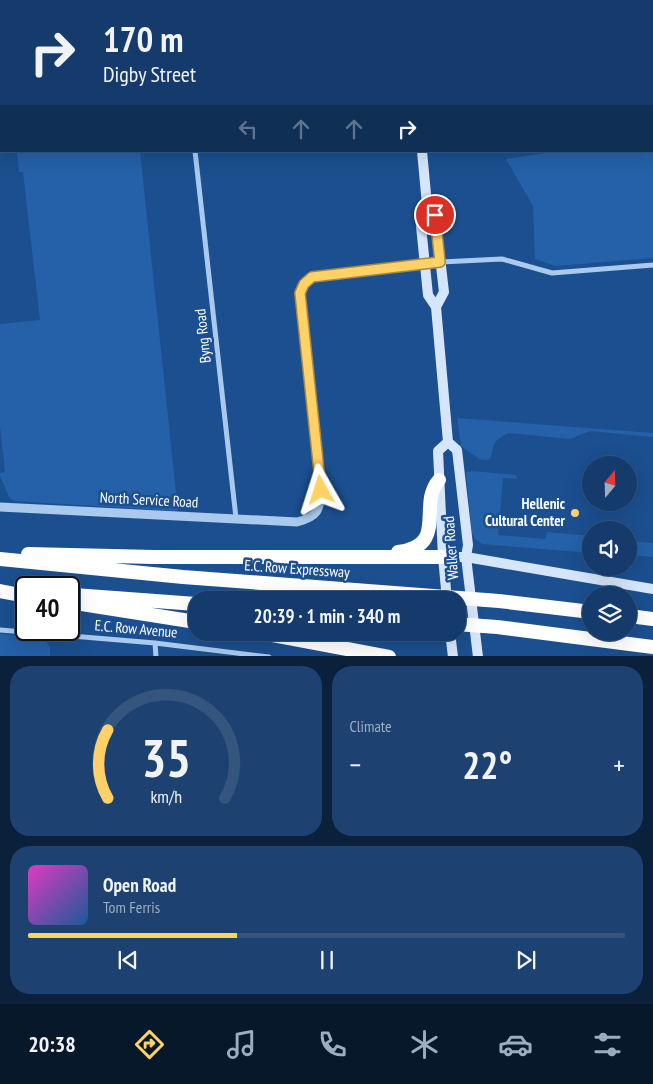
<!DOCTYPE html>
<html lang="en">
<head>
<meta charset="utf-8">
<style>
  :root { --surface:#143b6b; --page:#1d4271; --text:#f1f3f6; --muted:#9dadc1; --line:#33557e; --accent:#ffd166 }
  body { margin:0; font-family:"PT Sans Narrow",sans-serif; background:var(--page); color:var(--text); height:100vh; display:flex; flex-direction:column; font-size:19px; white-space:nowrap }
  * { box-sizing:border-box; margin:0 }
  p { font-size:16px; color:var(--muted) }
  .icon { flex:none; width:28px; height:28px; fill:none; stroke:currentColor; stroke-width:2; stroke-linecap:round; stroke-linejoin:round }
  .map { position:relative; height:656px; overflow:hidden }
  .panel { display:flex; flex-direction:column; gap:10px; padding:10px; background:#0b203b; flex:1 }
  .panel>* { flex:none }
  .banner { position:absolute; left:0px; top:0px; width:654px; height:152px; box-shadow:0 5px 20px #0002,0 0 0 1px var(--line); background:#143b6b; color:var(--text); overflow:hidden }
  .needle { width:32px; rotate:19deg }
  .buttons { position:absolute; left:582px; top:456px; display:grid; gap:10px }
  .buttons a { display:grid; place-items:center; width:55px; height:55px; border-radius:50%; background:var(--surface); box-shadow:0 5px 20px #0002,0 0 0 1px var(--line); font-size:25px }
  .speed { position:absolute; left:15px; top:576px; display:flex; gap:10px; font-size:25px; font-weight:700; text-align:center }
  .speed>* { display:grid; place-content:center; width:65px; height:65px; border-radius:50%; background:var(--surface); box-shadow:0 5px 20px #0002,0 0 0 1px var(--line); line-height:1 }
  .speed .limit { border:2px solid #111; border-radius:8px; background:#fff; color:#111 }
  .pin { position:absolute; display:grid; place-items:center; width:42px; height:42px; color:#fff; margin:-21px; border:2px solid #fff; border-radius:50%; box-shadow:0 1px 5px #0007 }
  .me { position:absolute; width:55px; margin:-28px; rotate:354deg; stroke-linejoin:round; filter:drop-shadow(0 0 4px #0008) }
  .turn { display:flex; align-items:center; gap:18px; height:105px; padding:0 20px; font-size:22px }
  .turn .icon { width:65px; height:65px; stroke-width:2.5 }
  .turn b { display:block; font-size:35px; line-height:42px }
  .lanes { display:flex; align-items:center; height:48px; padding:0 20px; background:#0003; justify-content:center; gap:25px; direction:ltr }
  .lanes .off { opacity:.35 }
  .big { font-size:38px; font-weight:700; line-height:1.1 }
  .panel .card { flex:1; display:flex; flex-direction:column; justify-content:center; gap:8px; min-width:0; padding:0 18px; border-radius:20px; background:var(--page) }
  .panel .dial { align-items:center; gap:0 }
  .dial svg { height:130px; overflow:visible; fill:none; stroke:var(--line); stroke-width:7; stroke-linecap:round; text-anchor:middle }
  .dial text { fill:var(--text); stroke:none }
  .song { display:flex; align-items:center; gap:15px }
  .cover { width:60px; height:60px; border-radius:8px; background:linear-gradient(135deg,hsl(310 70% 55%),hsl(210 70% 35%)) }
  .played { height:5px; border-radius:2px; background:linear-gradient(90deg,var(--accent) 35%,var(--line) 35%) }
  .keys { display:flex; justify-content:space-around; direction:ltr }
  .heat { display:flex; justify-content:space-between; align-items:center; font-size:28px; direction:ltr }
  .panel .tiles { flex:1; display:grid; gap:10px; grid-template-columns:1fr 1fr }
  .card:last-child { grid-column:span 2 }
  .trip { position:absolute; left:188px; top:591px; width:278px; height:50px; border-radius:20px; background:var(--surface); box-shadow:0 5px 20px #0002,0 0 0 1px var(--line); font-weight:700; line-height:50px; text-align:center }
  .menu { display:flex; height:80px; justify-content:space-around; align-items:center; background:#08182b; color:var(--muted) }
  .menu .icon { width:35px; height:35px }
  .menu .active { color:var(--accent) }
  .menu b { font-size:22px; color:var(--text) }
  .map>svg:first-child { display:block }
</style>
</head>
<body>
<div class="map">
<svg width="653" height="657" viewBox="0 0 653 657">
  <rect width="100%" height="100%" fill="#1b4f8f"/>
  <!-- green -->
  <path fill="#2461a8" d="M0,0L124,1H1L0,139Z
    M653,134V258L556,266L535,259L533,206L506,159L558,151H652Z
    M17,151H140L178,511L14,501L9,497L0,476V473L5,472L0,426V324L40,320L23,172H19Z
    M457,418L653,433V437L590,431L570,439L508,433L498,439L494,444L491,457L488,460H484L479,459L461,446Z
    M474,471L516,475L517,479L503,478L498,535L545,539L547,532L591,536V553L482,544L475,539L472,533L466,472Z
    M629,541L653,543V557L629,555Z
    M0,634L44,637L50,648V656H0Z"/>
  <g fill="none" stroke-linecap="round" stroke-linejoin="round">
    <!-- minor -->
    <path stroke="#a9c9ee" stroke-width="5" d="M178,0L179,1
      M225,1L236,0
      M195,151L236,518
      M441,262L502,259L552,273L653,265
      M0,630L155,643L269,657
      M155,643L156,657"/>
    <!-- tertiary -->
    <path stroke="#a9c9ee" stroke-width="9" d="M266,0V1
      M0,507L297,522C317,517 320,511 321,490L300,293L304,284L313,277L441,262"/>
    <!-- secondary -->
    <path stroke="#d6e6fa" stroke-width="10" d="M397,0V1
      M412,0V1
      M422,151L427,205L435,215L444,292L436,307
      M427,205L420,216L428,295L436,307L448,442L457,450L468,545L466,557L478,657
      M443,557H466L495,562L653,589
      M447,600L443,557L438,451L448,442
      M450,632L453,657"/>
    <!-- motorway -->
    <path stroke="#fff" stroke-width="14" d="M398,552C449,546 417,505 439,480
      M28,554L154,557H443
      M0,559L183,577L499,601L591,612
      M0,591L26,596
      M74,595L196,604
      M69,602L196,622
      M629,616L653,619
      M456,624L497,627L653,647
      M257,632L389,657"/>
  </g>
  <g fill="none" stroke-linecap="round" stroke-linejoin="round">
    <defs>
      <path id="route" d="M321,490L300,293L304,284L312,277L440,262L435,215"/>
    </defs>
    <!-- route casing -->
    <use href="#route" stroke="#a68842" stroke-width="12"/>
    <!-- route -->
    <use href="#route" stroke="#ffd166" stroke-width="9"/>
  </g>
  <!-- markers -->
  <circle fill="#ffd166" stroke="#1b4f8f" stroke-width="2" cx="575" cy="513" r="5"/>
  <g text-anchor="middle" stroke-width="5" stroke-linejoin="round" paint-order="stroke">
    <!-- street labels -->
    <g font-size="15" fill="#fff" stroke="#1b4f8f">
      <text transform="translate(203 336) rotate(-96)" y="5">Byng Road</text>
      <text transform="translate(149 500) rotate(3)" y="5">North Service Road</text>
      <text transform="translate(451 548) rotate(-94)" y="5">Walker Road</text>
      <text transform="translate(297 569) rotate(4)" y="5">E.C. Row Expressway</text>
      <text transform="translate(136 629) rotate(5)" y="5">E.C. Row Avenue</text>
    </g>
    <!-- poi labels -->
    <g font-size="15" font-weight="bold" fill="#fff" stroke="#1b4f8f" text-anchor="end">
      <text x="565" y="509">Hellenic<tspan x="565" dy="17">Cultural Center</tspan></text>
    </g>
  </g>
</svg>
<div class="buttons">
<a><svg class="needle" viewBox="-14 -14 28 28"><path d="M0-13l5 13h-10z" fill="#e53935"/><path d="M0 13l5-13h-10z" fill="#9dadc1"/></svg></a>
<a><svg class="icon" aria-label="sound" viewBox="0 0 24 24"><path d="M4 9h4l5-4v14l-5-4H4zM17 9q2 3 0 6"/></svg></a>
<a><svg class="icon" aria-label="layers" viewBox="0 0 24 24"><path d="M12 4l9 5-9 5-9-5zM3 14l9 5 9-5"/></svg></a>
</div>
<div class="speed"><div class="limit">40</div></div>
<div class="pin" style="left:435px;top:215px;background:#d93025"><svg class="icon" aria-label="arrive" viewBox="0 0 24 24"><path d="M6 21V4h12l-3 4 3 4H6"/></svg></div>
<svg class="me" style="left:321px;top:490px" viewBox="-20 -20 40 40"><path d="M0-17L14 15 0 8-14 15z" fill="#ffd166" stroke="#fff" stroke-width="4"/></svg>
<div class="trip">20:39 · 1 min · 340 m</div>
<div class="banner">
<div class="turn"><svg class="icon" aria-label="right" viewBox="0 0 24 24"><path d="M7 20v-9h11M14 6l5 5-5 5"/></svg><div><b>170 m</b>Digby Street</div></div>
<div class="lanes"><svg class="icon off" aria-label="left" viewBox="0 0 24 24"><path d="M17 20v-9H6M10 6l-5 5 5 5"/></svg><svg class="icon off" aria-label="ahead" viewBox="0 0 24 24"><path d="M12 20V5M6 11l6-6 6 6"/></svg><svg class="icon off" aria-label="ahead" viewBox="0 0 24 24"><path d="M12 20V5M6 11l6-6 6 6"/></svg><svg class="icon" aria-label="right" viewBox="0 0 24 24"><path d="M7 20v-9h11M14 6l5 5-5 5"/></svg></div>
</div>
</div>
<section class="panel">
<div class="tiles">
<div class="card dial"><svg viewBox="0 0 100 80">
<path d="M14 69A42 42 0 1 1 86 69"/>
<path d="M14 69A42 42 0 0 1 14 27" stroke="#ffd166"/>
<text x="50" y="56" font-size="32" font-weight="700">35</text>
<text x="50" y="72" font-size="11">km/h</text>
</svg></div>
<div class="card"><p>Climate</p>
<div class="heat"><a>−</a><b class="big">22°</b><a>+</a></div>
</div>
<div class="card">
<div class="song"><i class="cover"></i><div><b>Open Road</b><p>Tom Ferris</p></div></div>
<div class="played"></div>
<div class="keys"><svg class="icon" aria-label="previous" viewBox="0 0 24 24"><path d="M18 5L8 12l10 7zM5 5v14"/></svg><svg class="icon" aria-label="pause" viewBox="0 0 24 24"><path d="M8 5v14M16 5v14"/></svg><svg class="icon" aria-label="next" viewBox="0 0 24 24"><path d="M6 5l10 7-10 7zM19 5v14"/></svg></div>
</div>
</div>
</section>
<nav class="menu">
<b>20:38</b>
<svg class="icon active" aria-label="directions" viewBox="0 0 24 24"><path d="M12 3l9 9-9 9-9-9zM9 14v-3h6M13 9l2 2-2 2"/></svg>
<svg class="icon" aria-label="music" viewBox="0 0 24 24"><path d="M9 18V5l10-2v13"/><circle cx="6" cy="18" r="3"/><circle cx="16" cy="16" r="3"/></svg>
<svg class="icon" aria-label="phone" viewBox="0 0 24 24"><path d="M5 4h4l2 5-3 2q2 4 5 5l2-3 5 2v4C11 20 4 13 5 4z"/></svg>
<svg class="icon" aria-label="climate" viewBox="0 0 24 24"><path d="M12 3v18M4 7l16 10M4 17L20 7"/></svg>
<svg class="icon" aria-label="car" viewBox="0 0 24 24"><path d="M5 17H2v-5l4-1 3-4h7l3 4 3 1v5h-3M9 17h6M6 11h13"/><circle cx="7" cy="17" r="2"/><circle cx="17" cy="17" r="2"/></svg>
<svg class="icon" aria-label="filters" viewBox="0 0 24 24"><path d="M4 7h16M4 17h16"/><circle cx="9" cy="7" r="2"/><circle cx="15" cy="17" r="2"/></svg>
</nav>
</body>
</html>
